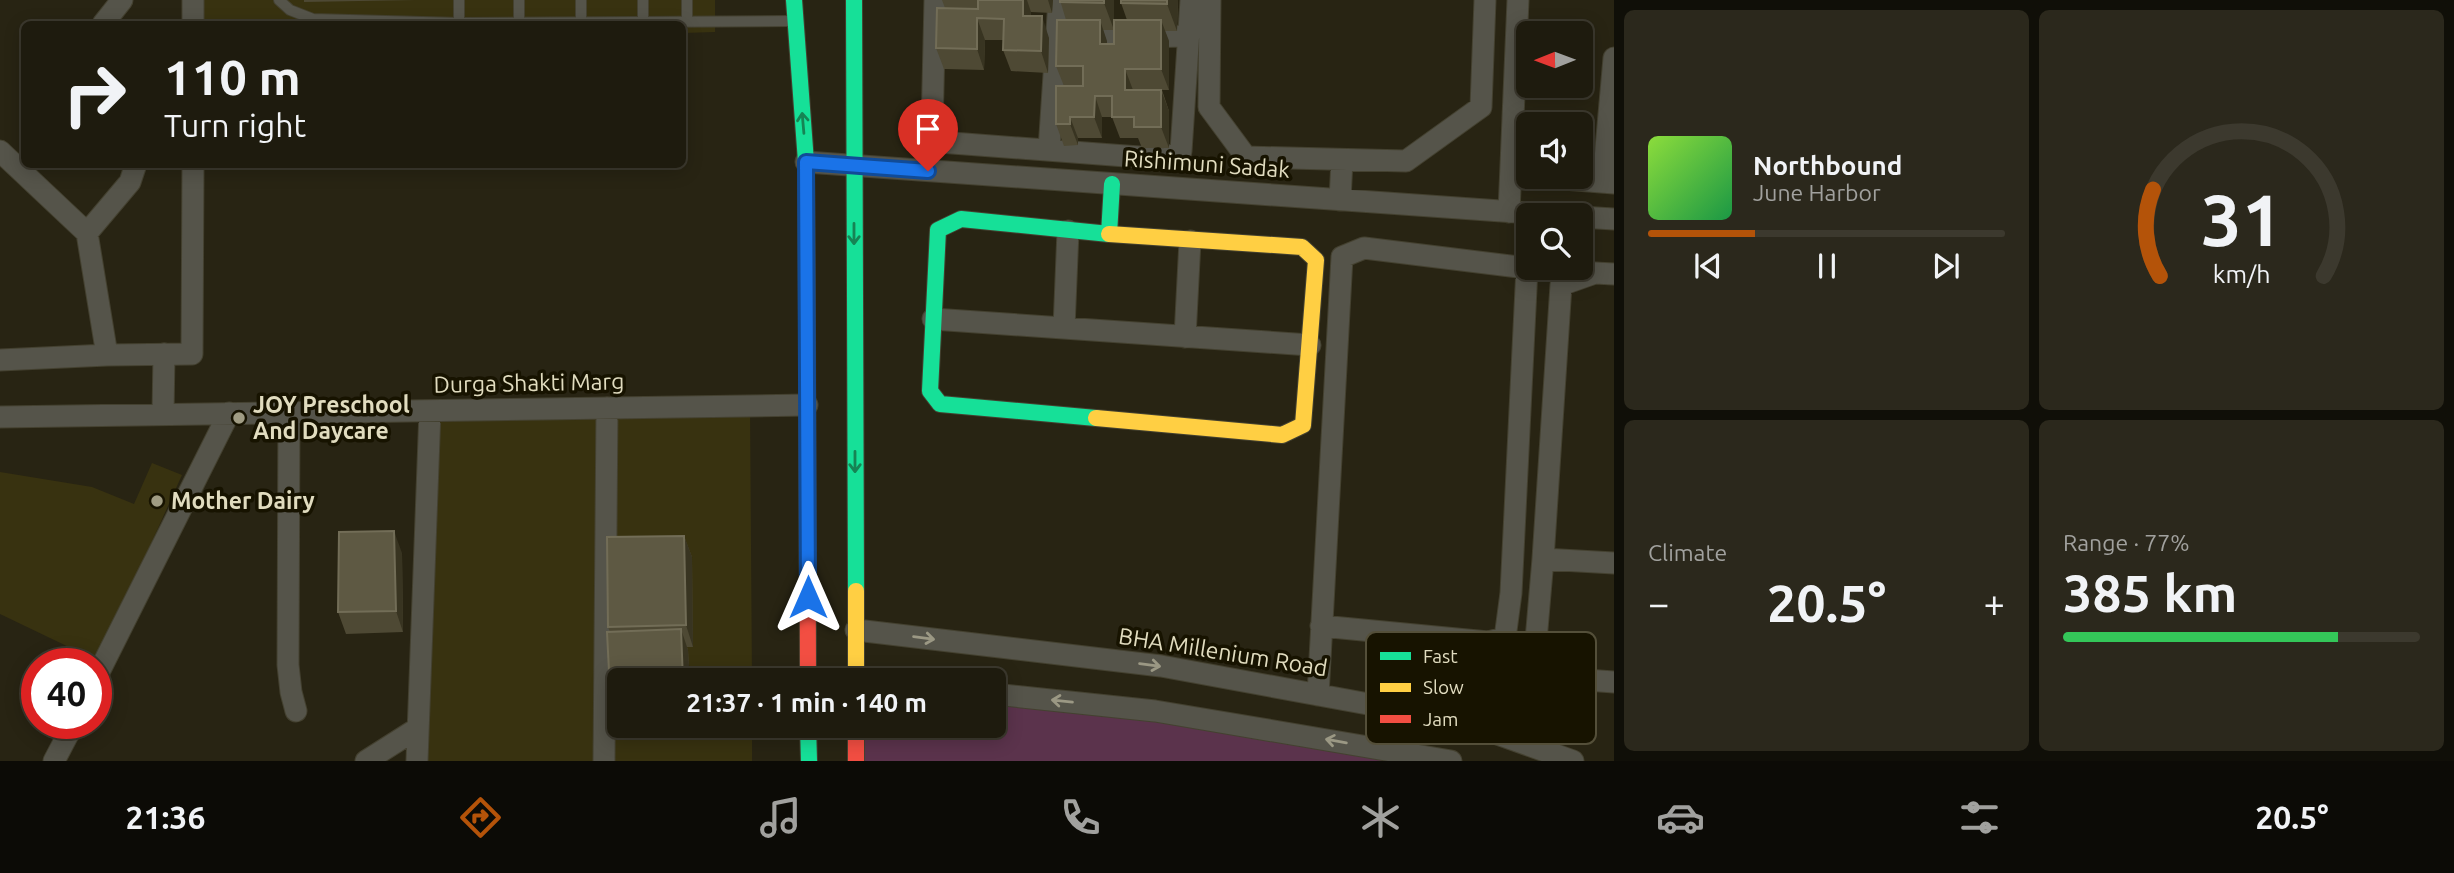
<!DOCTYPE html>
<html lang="en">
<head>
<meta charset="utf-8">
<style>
  :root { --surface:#1e1b0e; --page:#2b281c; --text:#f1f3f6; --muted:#a1a19e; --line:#3c392e; --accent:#b45309 }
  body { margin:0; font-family:Ubuntu,sans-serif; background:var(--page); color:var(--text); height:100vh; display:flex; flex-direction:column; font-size:26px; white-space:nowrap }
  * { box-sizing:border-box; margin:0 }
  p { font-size:23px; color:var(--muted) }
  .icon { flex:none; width:38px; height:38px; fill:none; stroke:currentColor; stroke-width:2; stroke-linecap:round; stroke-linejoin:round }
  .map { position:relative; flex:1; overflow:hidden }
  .panel { display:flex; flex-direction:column; gap:10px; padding:10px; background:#100f08; width:840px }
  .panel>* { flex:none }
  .guide { position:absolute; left:21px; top:21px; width:665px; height:147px; border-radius:10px; box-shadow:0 4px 18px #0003,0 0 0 2px var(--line); background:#1e1b0e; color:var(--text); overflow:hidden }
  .needle { width:46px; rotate:269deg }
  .tools { position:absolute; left:1516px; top:21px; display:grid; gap:14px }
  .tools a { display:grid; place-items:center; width:77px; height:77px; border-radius:10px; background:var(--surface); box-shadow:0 4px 18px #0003,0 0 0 2px var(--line); font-size:35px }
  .speed { position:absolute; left:21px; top:648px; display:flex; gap:14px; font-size:35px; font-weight:700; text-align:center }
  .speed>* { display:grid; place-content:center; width:91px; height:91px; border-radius:50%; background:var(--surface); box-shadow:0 4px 18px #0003,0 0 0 2px var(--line); line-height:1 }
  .speed .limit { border:10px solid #d22; background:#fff; color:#111 }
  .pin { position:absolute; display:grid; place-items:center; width:60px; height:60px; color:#fff; margin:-72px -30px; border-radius:50% 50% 50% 0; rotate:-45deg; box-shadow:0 0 7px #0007 }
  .pin .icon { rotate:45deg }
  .me { position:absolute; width:77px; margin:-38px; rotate:0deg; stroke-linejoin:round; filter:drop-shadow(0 0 5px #0008) }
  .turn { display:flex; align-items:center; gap:24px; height:147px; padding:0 28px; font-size:32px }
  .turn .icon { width:91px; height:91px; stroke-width:2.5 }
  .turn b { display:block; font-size:49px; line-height:60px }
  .big { font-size:52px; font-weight:700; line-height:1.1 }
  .panel .tile { flex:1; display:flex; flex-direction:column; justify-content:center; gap:10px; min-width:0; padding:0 24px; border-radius:10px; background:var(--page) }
  .panel .dial { align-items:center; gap:0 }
  .dial svg { height:182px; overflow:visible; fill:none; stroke:var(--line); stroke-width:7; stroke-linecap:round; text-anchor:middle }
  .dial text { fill:var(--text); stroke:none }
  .song { display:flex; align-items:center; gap:21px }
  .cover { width:84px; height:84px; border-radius:10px; background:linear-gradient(135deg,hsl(90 70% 55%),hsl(140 70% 35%)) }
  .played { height:7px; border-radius:4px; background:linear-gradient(90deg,var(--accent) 30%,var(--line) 30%) }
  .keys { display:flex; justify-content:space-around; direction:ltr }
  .heat { display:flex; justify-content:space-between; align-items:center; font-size:38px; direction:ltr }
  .charge { height:10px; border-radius:5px; background:linear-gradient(90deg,#34c759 77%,var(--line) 0) }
  .panel .tiles { flex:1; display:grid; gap:10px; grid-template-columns:repeat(2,1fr) }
  .trip { position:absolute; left:607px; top:668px; width:399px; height:70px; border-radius:10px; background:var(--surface); box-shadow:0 4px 18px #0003,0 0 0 2px var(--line); font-weight:700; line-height:70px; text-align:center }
  .tab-bar { display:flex; height:112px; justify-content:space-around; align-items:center; background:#0c0b06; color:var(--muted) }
  .tab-bar .icon { width:49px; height:49px }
  .tab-bar .on { color:var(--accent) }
  .tab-bar b { font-size:32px; color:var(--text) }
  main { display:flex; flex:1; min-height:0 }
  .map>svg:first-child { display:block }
</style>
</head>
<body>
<main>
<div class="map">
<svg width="1614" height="761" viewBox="0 0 1614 761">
  <rect width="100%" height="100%" fill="#282413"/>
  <!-- built -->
  <path fill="#383210" d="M198,0H715V32L683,33L682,24H199Z
    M750,406L752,681H620V726H752V761H417L430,411Z
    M152,463L182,475L98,661L0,614V472L92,487L134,504Z"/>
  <!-- green -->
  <path fill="#5b334c" d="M994,694L1425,761H861L859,726H994Z"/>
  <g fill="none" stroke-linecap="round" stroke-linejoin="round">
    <defs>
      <path id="lane" d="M279,0L290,10L313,19L459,23L792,21
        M459,0V23
        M519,0V22
        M581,0V21
        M643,0V21
        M687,0V21
        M1527,744L1530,710"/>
      <path id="street" d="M935,0L932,130L939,142L1166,159L1181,151L1191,0
        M1210,0L1209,107L1246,157L1406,161L1481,107L1485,0
        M103,24L122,0
        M193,24V0
        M1079,38L1189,36
        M1049,150L1059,0
        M0,151L87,233L130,182L136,164
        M806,162L1557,215
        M1538,177L1614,183
        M1603,182L1614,58
        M1340,200L1342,160
        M1509,212L1518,0
        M1580,217L1614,219
        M933,319L1310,345
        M1064,328L1068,231
        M1185,337L1190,241
        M107,355L192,354L193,164
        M0,360L107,355L87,233
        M289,413L288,665L291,692L296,711
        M163,414L164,354
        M0,417L807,405
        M1543,559L1614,563
        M1321,626L1488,642L1505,638L1511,593L1527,268
        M856,630L1161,666L1461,721L1573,761
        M1532,676L1614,682
        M96,678L229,413
        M994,694L1155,711L1451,761
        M1318,695L1342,257L1364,248L1527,268L1528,264
        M1530,710L1543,559L1561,285L1595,273L1614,274
        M54,761L74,723
        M366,761L418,728
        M417,761L430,411
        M604,761L607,408"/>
      <path id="fast" d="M794,0L806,162L807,324
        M854,0L856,591
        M1096,418L940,404L930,391L938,230L961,219L1109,234L1112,184
        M808,726L809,761"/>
      <path id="slow" d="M1096,418L1282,435L1303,425L1316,260L1302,247L1109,234
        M856,591V681"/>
      <path id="jam" d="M807,324L808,681
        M856,726V761"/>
    </defs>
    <!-- lane casing -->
    <use href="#lane" stroke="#444130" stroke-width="12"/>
    <!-- street casing -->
    <use href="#street" stroke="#444130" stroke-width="23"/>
    <!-- fast casing -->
    <use href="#fast" stroke="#444130" stroke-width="18"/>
    <!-- slow casing -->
    <use href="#slow" stroke="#444130" stroke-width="18"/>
    <!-- jam casing -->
    <use href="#jam" stroke="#444130" stroke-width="18"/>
    <!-- lane -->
    <use href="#lane" stroke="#55544a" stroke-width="10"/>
    <!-- street -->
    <use href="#street" stroke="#55544a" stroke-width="21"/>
    <!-- fast -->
    <use href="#fast" stroke="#16e098" stroke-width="16"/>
    <!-- slow -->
    <use href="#slow" stroke="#ffcf43" stroke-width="16"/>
    <!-- jam -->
    <use href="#jam" stroke="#f24e42" stroke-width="16"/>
  </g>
  <!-- wall -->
  <path fill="#4e4934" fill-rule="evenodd" d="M304,0H416L304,2Z
    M942,0H1053L1052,13L1031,12V16L1049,38L1048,73L1011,71L1003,50V40H985L984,70L944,69L936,48L945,8Z
    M1060,0H1114V20H1127L1121,3V0H1178L1177,31H1165L1169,41V90H1162L1169,111V148H1142L1138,138H1120L1112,117H1102V138H1078V145L1064,146L1056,124L1064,86L1056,66L1066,20ZM1103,30H1114V44H1107Z
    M684,536L692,557L693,647H687L688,650L690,681H620V726H692V730L618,733L611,711L610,632L608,627Z
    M402,553L403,632L346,634L338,612Z"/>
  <!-- shaded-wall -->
  <path fill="#383421" d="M1023,0H1027L1031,12L1030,37L1023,16Z
    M1048,0H1053L1052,13Z
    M1104,0H1114V30L1104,3Z
    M1167,0H1178L1177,31L1167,4Z
    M1042,16L1049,38L1048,73L1041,51Z
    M977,18L985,40L984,70L977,49Z
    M1100,20L1107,41V65L1100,44Z
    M1161,20L1169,41V90L1161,69Z
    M1125,69L1133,90H1125Z
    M1161,90L1169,111V148L1161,127Z
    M1095,96L1102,117V138L1094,117Z
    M1070,117L1078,138V145L1070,124Z
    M394,531L402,553L403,632L396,611Z
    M684,536L692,557L693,647L686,625Z
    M681,629L688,650L690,681H683Z"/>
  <!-- building -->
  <path fill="#5e5943" stroke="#726d57" stroke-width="2" d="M978,0H1023V16H1042L1041,51L1003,50L1004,19L977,18V49L936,48L937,8L978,9Z
    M1060,0H1104V3L1060,2Z
    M1121,0H1167V4L1121,3Z
    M1057,20H1100V44H1114V20H1161V69H1125V90H1161V127H1134V117H1112V96H1095L1094,117H1070V124H1056V86H1083V66H1056Z
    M394,531L396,611L338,612L339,532Z
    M684,536L686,625L608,627L607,537Z
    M681,629L683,681H620V711H611L607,632Z"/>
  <!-- one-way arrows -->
  <defs><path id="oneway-shaft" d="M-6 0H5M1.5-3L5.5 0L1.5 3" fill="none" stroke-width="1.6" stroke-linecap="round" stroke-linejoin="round" transform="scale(1.75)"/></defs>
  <g stroke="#168454">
    <use href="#oneway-shaft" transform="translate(803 123) rotate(-95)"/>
    <use href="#oneway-shaft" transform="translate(854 234) rotate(90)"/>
    <use href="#oneway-shaft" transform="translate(855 462) rotate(90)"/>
  </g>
  <g stroke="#9b9884">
    <use href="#oneway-shaft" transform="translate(924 638) rotate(7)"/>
    <use href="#oneway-shaft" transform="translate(1150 665) rotate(7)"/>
    <use href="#oneway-shaft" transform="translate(1062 701) rotate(-174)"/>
    <use href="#oneway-shaft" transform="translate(1336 741) rotate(-170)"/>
  </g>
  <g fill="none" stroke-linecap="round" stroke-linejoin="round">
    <defs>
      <path id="route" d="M808,597L806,162L928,171"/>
    </defs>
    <!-- route casing -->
    <use href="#route" stroke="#114b97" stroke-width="18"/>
    <!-- route -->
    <use href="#route" stroke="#1a73e8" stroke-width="12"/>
  </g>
  <!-- markers -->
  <g fill="#a09c83" stroke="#171300" stroke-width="2.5">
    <circle cx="239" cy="418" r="7"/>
    <circle cx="157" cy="501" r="7"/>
  </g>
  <g text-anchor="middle" stroke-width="7" stroke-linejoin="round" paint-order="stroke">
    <!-- street labels -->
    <g font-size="23" fill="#e1dcbf" stroke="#171300">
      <text transform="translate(1207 164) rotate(4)" y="8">Rishimuni Sadak</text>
      <text transform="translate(529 383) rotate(-1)" y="8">Durga Shakti Marg</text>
      <text transform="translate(1223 652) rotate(9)" y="8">BHA Millenium Road</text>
    </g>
    <!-- poi labels -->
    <g font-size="23" font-weight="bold" fill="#e1dcbf" stroke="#171300" text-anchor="start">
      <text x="253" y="413">JOY Preschool<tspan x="253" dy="26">And Daycare</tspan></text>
      <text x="171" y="509">Mother Dairy</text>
    </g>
  </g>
  <!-- legend -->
  <rect x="1366" y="632" width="230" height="112" rx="10" fill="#171300" stroke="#544f39" stroke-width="2"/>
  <rect x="1380" y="652" width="31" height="8" fill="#16e098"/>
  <rect x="1380" y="683" width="31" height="9" fill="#ffcf43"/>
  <rect x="1380" y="715" width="31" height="8" fill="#f24e42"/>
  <g font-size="19" fill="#e1dcbf">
    <text x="1423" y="663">Fast</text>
    <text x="1423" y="694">Slow</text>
    <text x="1423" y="726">Jam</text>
  </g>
</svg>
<div class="tools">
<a><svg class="needle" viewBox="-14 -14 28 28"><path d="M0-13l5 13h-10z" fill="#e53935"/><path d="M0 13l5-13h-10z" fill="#a1a19e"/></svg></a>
<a><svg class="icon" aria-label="sound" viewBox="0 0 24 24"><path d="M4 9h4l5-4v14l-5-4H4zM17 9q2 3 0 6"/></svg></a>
<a><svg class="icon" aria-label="search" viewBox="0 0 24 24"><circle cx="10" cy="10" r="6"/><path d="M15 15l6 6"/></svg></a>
</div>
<div class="speed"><div class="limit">40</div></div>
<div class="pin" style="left:928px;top:171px;background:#d93025"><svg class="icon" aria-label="arrive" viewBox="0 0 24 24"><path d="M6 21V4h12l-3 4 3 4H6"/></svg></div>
<svg class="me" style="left:808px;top:597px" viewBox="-20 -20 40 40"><path d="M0-17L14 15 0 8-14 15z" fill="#1a73e8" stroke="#fff" stroke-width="4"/></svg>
<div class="trip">21:37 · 1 min · 140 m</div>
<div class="guide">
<div class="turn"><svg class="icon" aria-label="right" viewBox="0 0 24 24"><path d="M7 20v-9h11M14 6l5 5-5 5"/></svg><div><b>110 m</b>Turn right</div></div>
</div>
</div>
<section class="panel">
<div class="tiles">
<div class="tile">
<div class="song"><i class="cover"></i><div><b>Northbound</b><p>June Harbor</p></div></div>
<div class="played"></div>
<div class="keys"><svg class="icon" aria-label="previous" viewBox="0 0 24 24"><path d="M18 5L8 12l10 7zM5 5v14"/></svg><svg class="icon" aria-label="pause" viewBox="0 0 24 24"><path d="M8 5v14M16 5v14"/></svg><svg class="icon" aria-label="next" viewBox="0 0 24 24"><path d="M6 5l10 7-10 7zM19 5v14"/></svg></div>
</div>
<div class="tile dial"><svg viewBox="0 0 100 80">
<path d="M14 69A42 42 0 1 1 86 69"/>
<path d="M14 69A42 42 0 0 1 11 31" stroke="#b45309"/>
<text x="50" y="56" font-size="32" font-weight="700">31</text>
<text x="50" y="72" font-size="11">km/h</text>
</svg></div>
<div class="tile"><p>Climate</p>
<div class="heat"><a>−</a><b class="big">20.5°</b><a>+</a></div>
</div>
<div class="tile"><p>Range · 77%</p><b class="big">385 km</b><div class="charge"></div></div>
</div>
</section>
</main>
<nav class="tab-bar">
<b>21:36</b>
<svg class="icon on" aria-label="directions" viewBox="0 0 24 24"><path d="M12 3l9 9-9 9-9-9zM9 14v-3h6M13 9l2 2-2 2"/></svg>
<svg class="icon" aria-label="music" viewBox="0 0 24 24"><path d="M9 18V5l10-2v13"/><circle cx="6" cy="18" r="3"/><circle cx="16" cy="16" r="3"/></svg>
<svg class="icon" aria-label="phone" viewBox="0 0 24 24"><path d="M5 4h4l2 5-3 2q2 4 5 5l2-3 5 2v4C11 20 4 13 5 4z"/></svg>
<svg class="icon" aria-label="climate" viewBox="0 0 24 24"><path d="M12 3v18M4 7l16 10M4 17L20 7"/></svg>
<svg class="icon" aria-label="car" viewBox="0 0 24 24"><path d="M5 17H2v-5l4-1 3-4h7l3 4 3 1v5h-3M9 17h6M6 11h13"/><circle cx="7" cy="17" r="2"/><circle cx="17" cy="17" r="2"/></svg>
<svg class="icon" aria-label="filters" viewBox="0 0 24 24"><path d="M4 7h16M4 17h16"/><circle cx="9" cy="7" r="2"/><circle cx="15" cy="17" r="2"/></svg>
<b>20.5°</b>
</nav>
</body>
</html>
